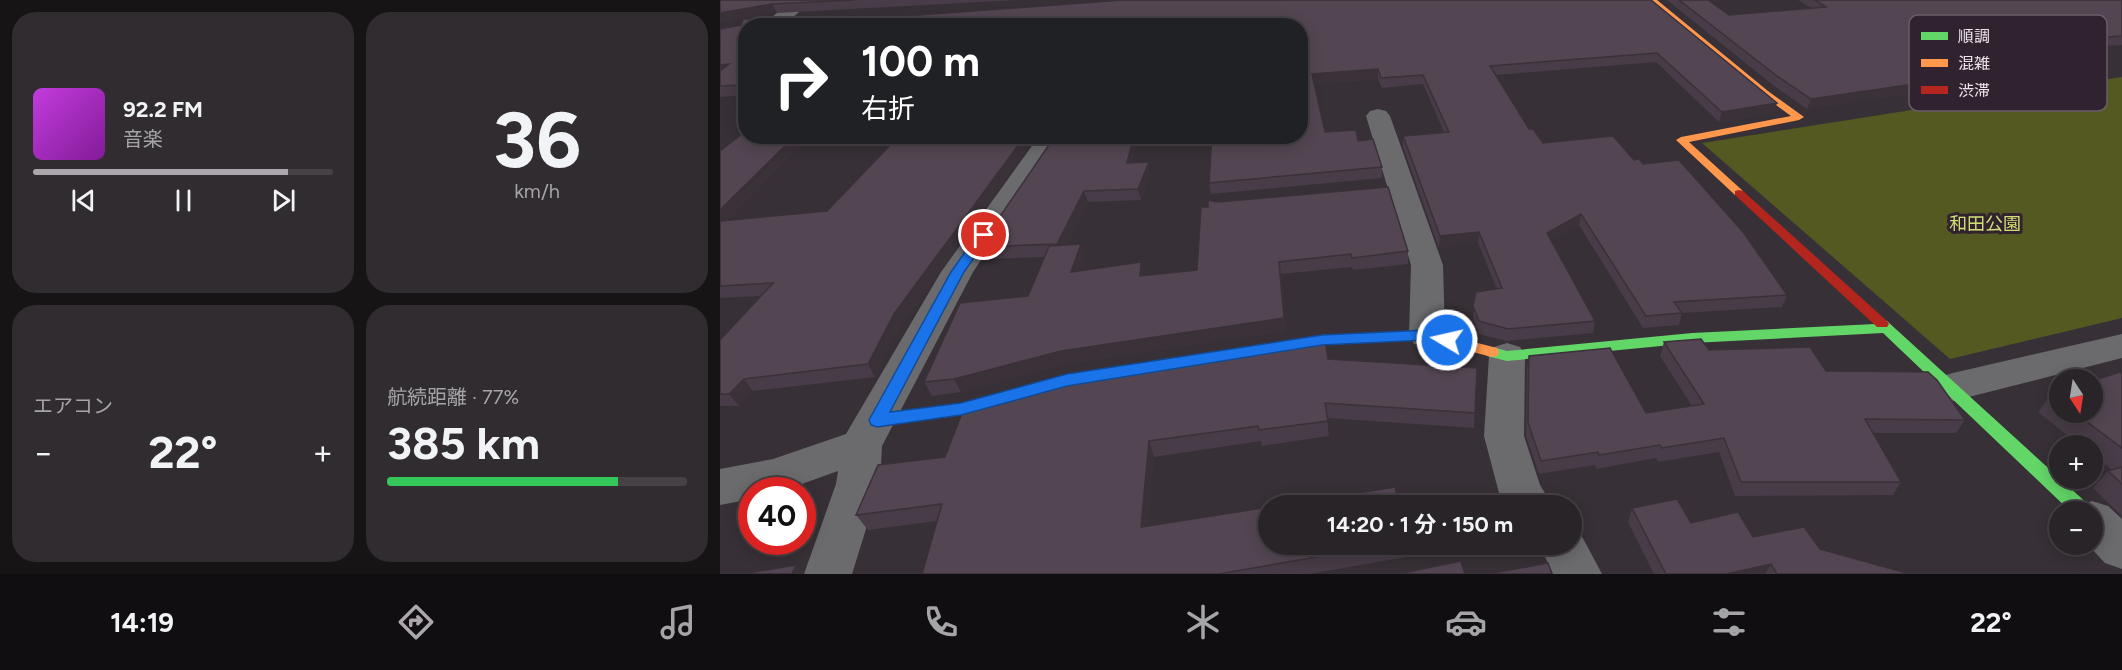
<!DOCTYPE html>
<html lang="ja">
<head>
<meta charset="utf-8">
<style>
  :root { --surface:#292428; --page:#312c30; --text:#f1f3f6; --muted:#a5a4a8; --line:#454145; --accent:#ada6ac }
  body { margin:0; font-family:Figtree,"Noto Sans JP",sans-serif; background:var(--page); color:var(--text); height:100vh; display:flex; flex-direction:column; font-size:22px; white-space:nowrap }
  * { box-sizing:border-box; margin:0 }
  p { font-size:20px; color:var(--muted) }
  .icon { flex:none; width:33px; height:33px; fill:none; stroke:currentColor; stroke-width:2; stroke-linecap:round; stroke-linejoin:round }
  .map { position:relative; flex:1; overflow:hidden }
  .details { display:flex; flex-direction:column; gap:12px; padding:12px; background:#171416; width:720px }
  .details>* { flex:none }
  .top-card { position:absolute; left:18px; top:18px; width:570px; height:126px; border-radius:24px; box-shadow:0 3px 15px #0003,0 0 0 2px var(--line); background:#202124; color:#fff; overflow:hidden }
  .needle { width:39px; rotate:168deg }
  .tools { position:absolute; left:1329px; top:369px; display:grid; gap:12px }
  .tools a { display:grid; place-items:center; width:54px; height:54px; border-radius:50%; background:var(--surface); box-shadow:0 3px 15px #0003,0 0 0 2px var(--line); font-size:30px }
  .speed { position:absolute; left:18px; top:477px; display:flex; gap:12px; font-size:30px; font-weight:700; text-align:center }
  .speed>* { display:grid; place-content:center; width:78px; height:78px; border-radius:50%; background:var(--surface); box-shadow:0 3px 15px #0003,0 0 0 2px var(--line); line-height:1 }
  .speed .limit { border:9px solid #d22; background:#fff; color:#111 }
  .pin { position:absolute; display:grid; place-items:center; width:51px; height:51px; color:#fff; margin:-26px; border:3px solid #fff; border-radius:50%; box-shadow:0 2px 6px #0007 }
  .me { position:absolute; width:66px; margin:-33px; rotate:279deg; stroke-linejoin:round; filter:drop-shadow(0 0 4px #0008) }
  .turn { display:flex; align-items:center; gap:21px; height:126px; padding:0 24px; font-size:27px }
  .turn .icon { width:78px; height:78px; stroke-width:2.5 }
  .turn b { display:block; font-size:42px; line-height:51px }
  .big { font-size:45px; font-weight:700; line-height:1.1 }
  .details .card { flex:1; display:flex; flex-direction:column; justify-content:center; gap:9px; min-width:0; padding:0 21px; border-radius:24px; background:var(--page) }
  .details .dial { align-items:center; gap:0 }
  .dial b { font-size:78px; line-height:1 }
  .song { display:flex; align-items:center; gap:18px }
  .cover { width:72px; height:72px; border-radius:9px; background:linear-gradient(135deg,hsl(290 70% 55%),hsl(290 70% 35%)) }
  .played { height:6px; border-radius:3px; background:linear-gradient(90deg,var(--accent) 85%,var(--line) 85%) }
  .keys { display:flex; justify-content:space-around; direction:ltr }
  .heat { display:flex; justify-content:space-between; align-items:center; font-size:33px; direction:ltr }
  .charge { height:9px; border-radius:4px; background:linear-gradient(90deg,#34c759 77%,var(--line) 0) }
  .details .tiles { flex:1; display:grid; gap:12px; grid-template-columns:repeat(2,1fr) }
  .trip { position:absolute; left:538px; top:495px; width:324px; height:60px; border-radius:30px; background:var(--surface); box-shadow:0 3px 15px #0003,0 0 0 2px var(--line); font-weight:700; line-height:60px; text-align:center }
  .menu { display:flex; height:96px; justify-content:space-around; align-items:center; background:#100e10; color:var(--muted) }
  .menu .icon { width:42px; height:42px }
  .menu .selected { color:var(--accent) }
  .menu b { font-size:27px; color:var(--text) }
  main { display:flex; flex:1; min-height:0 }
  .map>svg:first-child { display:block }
</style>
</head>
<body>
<main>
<section class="details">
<div class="tiles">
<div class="card">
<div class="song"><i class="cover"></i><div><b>92.2 FM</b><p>音楽</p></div></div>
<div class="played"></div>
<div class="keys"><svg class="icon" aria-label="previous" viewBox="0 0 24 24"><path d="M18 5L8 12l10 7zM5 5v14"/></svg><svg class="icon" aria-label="pause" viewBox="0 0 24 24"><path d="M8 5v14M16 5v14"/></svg><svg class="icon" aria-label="next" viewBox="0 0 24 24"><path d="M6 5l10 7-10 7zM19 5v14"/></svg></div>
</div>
<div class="card dial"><b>36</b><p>km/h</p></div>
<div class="card"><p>エアコン</p>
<div class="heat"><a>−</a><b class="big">22°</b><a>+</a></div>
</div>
<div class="card"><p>航続距離 · 77%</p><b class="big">385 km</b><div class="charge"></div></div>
</div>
</section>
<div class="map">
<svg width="1402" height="574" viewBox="0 0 1402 574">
  <rect width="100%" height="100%" fill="#373036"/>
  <!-- green -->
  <path fill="#535920" d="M1402,77V318L1230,359L982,143Z"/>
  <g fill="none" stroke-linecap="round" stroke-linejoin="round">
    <!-- street -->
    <path fill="#6b6b6e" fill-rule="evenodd" d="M73,0H93L64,25H50L47,21Z
      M658,109L666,111L670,116L723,265L725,335L720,344L707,347L694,344L689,335L691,265L646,116L650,111Z
      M319,136H344L253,272L162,446L160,484L132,574H84L116,484L118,471L65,490H32V499L0,505V469L53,459L126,434L221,272Z
      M1402,334V358L1233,401L1219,397L1214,387L1219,377L1233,373Z
      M787,343L800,347L805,356L804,436L820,485L833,506H785L779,493L764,436L769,356L774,347Z
      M1372,501L1388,506L1402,519V569L1385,563L1367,544H1372V512H1353L1356,506Z
      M852,527L858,529L882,574H833L819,544H852Z"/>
    <!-- fast -->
    <path fill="#63d668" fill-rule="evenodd" d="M1162,319L1167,321L1370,506L1373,512L1372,513V512H1351L1163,333L972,343L787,361L767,356L765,352L767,348L772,347L787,351L972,333L1155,324Z"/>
    <!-- slow -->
    <path fill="#ff974d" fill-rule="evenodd" d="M928,0H937L1048,91L1084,117L1079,120L969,142L1023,191V195H1015L956,140L961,137L1071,116L1042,95Z
      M707,330L777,348L779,352L777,356L772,357L707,340L601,345L499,361L494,360L492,356L494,352L499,351L601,335Z"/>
    <!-- jam -->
    <path fill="#b3261e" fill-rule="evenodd" d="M1019,190L1023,191L1167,321L1169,324L1167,327H1157L1015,195V191Z
      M499,351L504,352L506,356L504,360L347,386L241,415L157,426L151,424L149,420L151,416L157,414L241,403L347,374Z"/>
  </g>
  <!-- wall -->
  <path fill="#473c47" d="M0,0H299L57,13L0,22Z
    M404,0H931L1057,103L1053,113L999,122L936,62L776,75L809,129H813L823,143L893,136L914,160L919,159L923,164L959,160L1023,232L1067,295L1062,307L962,313L959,325L923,328L859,225L831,241L875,321L873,333L787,341L759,334L753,318L756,292L777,289L758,243L719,248L683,147V136L724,132L703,84L662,88L658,79L595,84L605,132L636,130L638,141L653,139L662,167V178L491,194L489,183L492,136H580V26H26V95L0,97V29L21,25L23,19L199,15Z
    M947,0H988L1009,15L1091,8L1078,0H1402V45L1367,47L1363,45L1252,57L1278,81L1087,109L1054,86Z
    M179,136H316L181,326L155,377L33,391L19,406H0V340L41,296L0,298V151L9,220L107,211Z
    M412,163L431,173L421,200L368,202L347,245L361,244L366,257L360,271L424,276L477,270L481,207L688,251V264L633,270L632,267L561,274L566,331L347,364L241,392L212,396L204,382L308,296L325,257L264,259L259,247Z
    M944,342L1106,371L1245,420L1236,433H1152L1181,482L1173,495L1015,496L999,452L938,462L936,458L876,469L875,465L819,474L806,436L807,369L809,356L926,413L972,406L940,356Z
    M608,359L757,368L754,428L607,418L609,436L542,446L541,441L434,457L428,526L549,544H686V557L589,574H202L217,521L148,530L136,515L225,457Z
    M1402,374V516L1373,488L1388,471L1392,470L1372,454V446H1361L1318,412L1331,395L1340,392V412H1372Z
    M912,508L971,523L1033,537L1100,549L1190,574H934L908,522Z"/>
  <!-- shaded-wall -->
  <path fill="#3a3139" d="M52,4L57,13L0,22V13Z
    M1368,36L1363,45L1232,59L1236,50Z
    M9,64L0,75V65Z
    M658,69V79L593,84L592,74Z
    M1283,71L1278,81L1087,109L1091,99Z
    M1057,103L1053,113L999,122L1002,112Z
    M75,136H92L0,229V210Z
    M305,136H316L181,326L155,377L148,364L174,314Z
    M414,136H419L410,174L407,163Z
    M429,162L431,173L421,200L418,189Z
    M364,191L368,202L342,256L337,244Z
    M861,214L859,225L826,244L827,233Z
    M759,232L758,243L719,248L720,236Z
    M361,244L366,257L355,285L351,272Z
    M421,262L424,275L423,289L420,276Z
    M559,262L566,331L347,364L241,392L234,379Z
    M24,379L33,391L19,406L9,394Z
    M429,441L434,457L427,543L421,527Z
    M1051,564L1045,574H1006Z
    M76,565L84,574H72Z"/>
  <!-- building -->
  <path fill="#534652" stroke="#3a3139" stroke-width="1.5" d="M0,0H135L52,4L0,13Z
    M404,0H931L1057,103L1002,112L937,53L770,66L809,129H813L823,143L893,136L914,160L919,159L923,164L959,160L1023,232L1067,295L954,302L962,313L926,316L861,214L827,233L875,321L788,329L759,321L753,306L756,292L782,288L759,232L720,236L683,136L729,132L703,75L661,78L658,69L592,74L605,132L636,130L638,141L653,139L662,167L489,183L492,136H580V26H26V85L0,86V71L9,64L0,65V29L21,25L23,19L199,15Z
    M959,0H988L1009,15L1106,7L1095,0H1402V36L1372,38L1368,36L1236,50L1283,71L1091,99L1057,76Z
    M26,131V136H75L0,210V151Z
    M179,136H305L174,314L148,364L24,379L9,394H0V340L53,283L0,286V221L107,211Z
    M335,136H414L407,163L429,162L418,189L364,191L337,244L259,247Z
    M668,187L688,251L632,258L631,254L559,262L564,318L341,351L234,379L204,382L240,303L308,296L329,246L361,244L351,272L421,262L420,276L477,270L481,207H488V200L498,202Z
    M981,339L989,350L1090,347L1106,371L1208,372L1217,380L1245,420L1145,419L1181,482H1021L1004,438L942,448L940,445L879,455L878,452L821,461L808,422L809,356L890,348L926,413L984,404L944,342Z
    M605,340L608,359L757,368L755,413L605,403L608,421L539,430L538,426L429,441L421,527L549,507V544H671L499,574H202L222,504L136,515L158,465L225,457L244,408L341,381Z
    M1400,372L1402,374V448L1354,412H1372V381Z
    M1340,392V401L1331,395Z
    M1402,467V484L1388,471Z
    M675,487L679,506H558Z
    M957,499L971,523L1018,512L1033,537L1084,527L1100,549L1190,574H1057L1051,564L1006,574H946L912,508Z
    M741,561L745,574H678Z
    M828,563L832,574H768Z
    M76,565L72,574H22Z"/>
  <!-- route -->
  <path fill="#1a73e8" stroke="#114b97" stroke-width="1.5" d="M264,231L270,235L244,272L170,412L241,403L347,374L602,335L707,330L732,337L734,340L727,346L707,340L602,345L347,386L241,415L157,427L151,425L149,420L231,272L259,232Z"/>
  <g text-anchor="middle" stroke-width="6" stroke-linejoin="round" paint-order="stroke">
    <!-- park labels -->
    <g font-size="18" fill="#d1df73" stroke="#30232f">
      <text x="1265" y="230">和田公園</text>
    </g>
  </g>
  <!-- legend -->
  <rect x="1189" y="15" width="198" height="96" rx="9" fill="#30232f" stroke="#695d68" stroke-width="1.5"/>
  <rect x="1201" y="32" width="27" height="8" fill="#63d668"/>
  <rect x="1201" y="59" width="27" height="8" fill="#ff974d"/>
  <rect x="1201" y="86" width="27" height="8" fill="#b3261e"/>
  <g font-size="16" fill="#ede5ec">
    <text x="1238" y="42">順調</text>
    <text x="1238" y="69">混雑</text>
    <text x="1238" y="96">渋滞</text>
  </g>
</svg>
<div class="tools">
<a><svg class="needle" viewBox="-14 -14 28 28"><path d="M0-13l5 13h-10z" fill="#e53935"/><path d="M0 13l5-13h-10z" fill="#a5a4a8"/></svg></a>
<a>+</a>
<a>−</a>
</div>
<div class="speed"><div class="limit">40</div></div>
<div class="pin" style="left:264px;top:235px;background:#d93025"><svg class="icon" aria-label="arrive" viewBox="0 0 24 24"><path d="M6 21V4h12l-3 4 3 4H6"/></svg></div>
<svg class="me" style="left:727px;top:340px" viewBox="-20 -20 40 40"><circle r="17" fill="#1a73e8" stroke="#fff" stroke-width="3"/><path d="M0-11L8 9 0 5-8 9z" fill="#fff"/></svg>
<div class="trip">14:20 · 1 分 · 150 m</div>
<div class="top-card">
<div class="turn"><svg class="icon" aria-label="right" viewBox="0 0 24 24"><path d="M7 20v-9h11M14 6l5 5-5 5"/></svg><div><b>100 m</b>右折</div></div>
</div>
</div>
</main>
<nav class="menu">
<b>14:19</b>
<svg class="icon selected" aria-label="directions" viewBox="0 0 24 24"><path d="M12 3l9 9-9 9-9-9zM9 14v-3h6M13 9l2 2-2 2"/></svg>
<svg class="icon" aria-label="music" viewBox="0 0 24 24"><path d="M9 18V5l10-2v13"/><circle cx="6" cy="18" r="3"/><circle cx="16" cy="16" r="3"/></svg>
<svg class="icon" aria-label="phone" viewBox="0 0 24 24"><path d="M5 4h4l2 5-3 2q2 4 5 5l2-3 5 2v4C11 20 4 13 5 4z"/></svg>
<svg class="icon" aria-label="climate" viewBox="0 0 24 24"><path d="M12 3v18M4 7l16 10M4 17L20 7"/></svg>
<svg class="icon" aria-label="car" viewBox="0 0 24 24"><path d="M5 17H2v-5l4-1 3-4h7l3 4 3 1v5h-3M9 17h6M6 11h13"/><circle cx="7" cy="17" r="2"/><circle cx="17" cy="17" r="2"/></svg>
<svg class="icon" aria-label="filters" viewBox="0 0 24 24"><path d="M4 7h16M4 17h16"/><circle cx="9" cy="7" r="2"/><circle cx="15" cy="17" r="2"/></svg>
<b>22°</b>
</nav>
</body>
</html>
